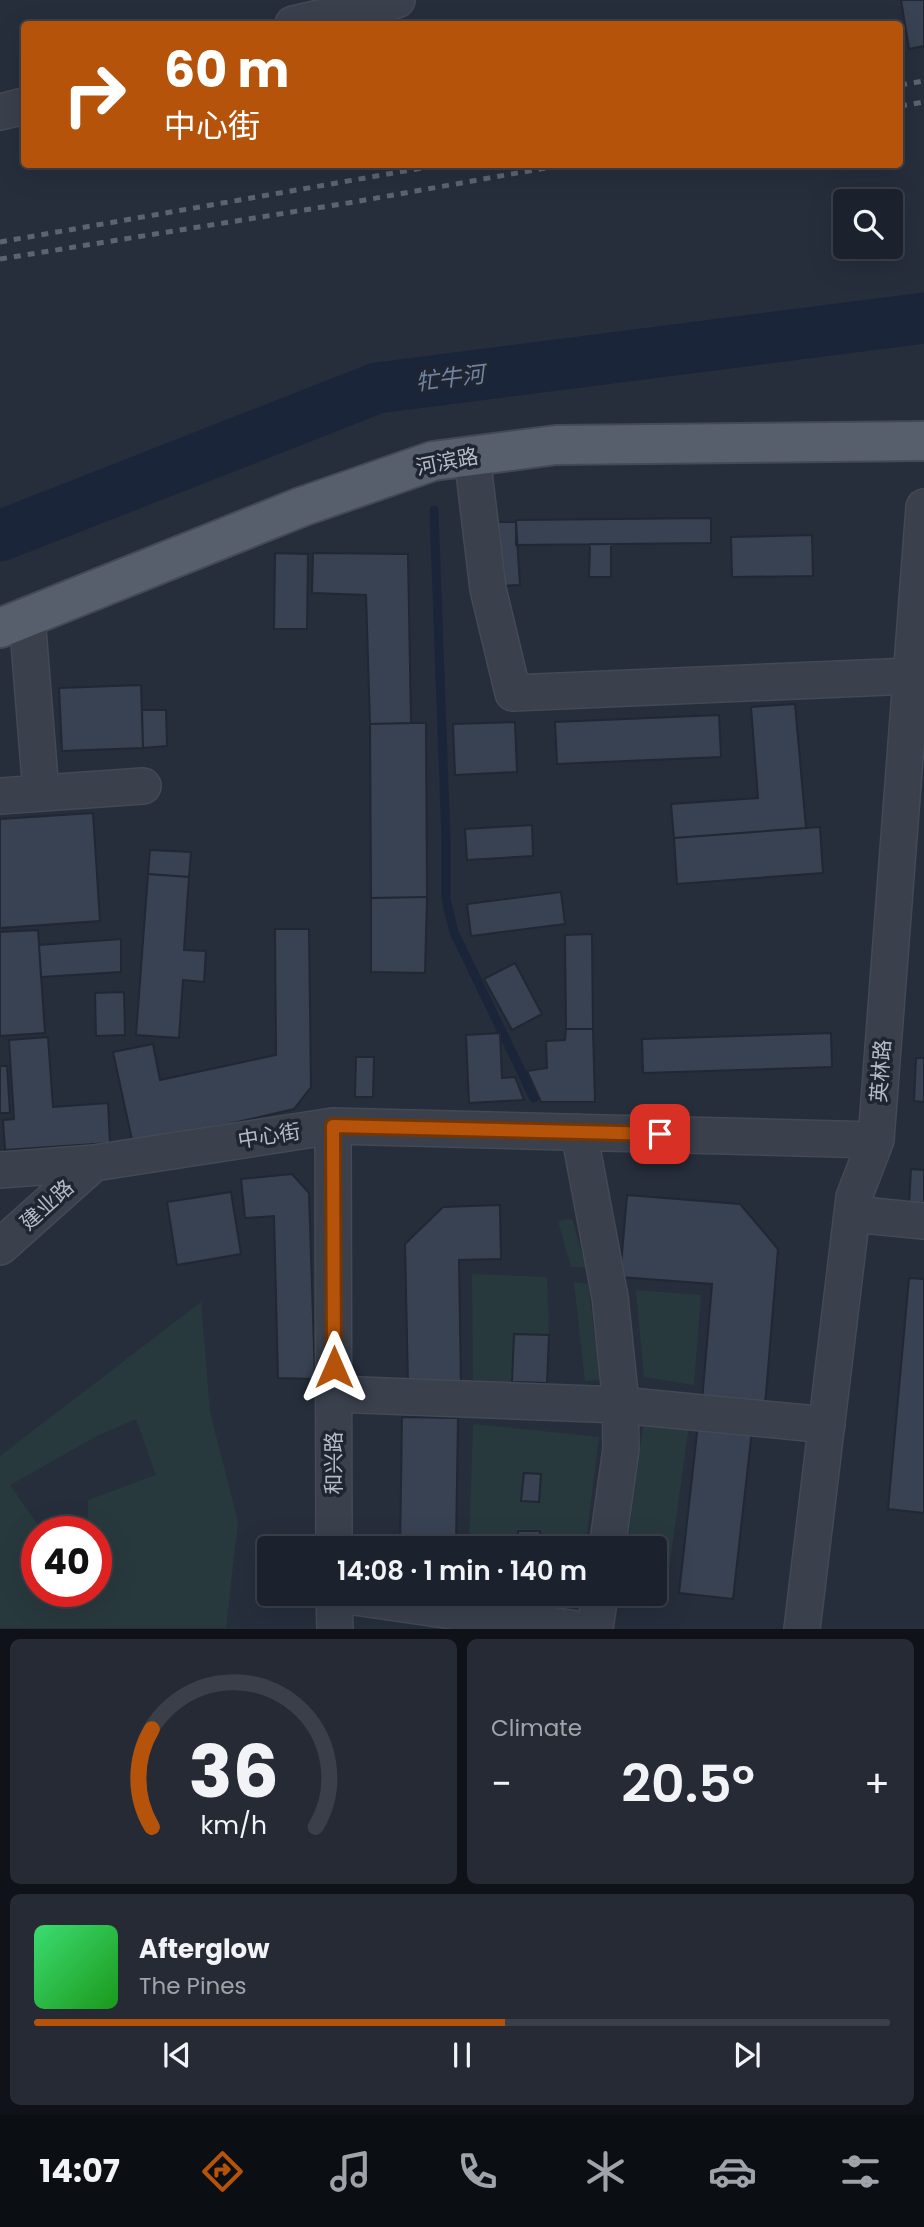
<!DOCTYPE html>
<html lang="en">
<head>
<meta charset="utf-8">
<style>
  :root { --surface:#1c222d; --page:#252a35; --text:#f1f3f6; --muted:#a0a4aa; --line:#3a3f49; --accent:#b45309 }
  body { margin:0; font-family:Poppins,"Noto Sans SC",sans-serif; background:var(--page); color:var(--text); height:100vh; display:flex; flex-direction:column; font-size:26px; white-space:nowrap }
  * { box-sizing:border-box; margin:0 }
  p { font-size:23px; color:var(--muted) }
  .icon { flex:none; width:38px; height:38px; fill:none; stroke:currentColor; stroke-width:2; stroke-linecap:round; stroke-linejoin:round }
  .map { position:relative; height:1629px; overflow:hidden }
  .drawer { display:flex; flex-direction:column; gap:10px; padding:10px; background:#0f1319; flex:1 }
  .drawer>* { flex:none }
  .top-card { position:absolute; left:21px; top:21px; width:882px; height:147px; border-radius:7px; box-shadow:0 7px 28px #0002,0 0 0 2px var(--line); background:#b45309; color:#fff; overflow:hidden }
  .controls { position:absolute; left:833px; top:189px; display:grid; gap:14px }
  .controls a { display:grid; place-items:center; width:70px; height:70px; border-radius:7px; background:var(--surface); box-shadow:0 7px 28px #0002,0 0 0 2px var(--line); font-size:35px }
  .speed { position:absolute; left:21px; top:1516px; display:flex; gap:14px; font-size:35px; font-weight:700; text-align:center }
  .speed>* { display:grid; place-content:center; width:91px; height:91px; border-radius:50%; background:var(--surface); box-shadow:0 7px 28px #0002,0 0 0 2px var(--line); line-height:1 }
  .speed .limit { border:10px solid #d22; background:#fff; color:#111 }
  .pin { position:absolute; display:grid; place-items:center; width:60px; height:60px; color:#fff; margin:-30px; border-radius:14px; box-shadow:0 4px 10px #0006 }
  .me { position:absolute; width:77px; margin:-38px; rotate:0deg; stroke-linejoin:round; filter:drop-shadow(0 0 5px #0008) }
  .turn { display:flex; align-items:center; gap:24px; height:147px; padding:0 28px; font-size:32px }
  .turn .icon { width:91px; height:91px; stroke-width:2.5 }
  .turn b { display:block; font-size:49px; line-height:60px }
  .big { font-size:52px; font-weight:600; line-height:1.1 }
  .drawer .tile { flex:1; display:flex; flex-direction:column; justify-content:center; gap:10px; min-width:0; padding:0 24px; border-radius:10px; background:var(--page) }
  .drawer .dial { align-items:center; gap:0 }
  .dial svg { height:182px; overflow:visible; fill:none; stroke:var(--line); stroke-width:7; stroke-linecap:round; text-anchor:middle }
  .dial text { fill:var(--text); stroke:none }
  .song { display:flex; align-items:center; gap:21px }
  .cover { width:84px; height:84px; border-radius:10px; background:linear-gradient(135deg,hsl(140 70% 55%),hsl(120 70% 35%)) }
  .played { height:7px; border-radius:4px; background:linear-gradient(90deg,var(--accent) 55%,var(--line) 55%) }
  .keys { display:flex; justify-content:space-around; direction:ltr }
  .heat { display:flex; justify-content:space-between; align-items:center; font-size:38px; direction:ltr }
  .drawer .tiles { flex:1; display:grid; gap:10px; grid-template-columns:1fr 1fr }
  .tile:last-child { grid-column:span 2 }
  .trip { position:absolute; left:257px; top:1536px; width:410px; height:70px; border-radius:7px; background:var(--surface); box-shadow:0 7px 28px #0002,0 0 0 2px var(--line); font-weight:600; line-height:70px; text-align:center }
  .tabs { display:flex; height:112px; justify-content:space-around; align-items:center; background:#0b0e12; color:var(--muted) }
  .tabs .icon { width:49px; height:49px }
  .tabs .selected { color:var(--accent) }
  .tabs b { font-size:32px; color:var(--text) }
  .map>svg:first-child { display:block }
</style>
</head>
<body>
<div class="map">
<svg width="924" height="1629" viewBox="0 0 924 1629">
  <rect width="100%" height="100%" fill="#262e3c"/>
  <!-- green -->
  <path fill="#28393d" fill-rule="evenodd" d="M572,1219L586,1267H571L558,1221Z
    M472,1274L547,1277L549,1335L514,1334L512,1382L473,1381Z
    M574,1282L588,1284L600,1380L585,1381Z
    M636,1290L701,1295L694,1385L644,1377Z
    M201,1302L210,1412L238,1522L226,1628H0V1456ZM136,1419L156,1475L88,1500L87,1531H96V1591H37V1531H42L10,1485L97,1436Z
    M644,1419L689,1425L666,1591L655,1590L654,1549H627Z
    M473,1424L599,1437L585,1549H469Z"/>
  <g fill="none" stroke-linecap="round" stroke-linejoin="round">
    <!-- stream -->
    <path stroke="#1a2539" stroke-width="9" d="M434,510L446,840V899L454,932L534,1098"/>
    <!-- river -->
    <path stroke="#1a2539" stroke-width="51" d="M0,536L377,388L924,318"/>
  </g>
  <!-- building -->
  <path fill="#384252" stroke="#212733" stroke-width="2" d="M901,0H924V46L909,49Z
    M711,518V543L516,545V520Z
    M492,522H516L520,585L498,586Z
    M812,535L813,576L732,577L731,537Z
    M590,544H611V577H589Z
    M275,553L308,554L307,629H274Z
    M313,553L408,554L411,723L370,724L366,595L312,593Z
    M141,685L143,748L62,751L59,688Z
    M795,704L806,828L674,838L671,804L758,798L751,707Z
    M142,710H166L167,746L143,748Z
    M719,715L721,757L557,764L555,722Z
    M515,722L517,772L455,775L453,724Z
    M411,723H426L427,897L371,898L370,724Z
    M93,813L100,921L0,928V819Z
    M532,825L533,856L467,860L465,829Z
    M820,827L823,873L677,884L674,838Z
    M150,850L191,852L189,877L148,874Z
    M148,874L189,877L184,950L206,951L204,982L183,980L179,1038L136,1035Z
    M561,892L565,924L471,936L467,904Z
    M427,897L425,973L371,972V898Z
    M275,929H309L311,1087L294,1109L229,1124L132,1140L113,1052L153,1044L160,1080L276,1055Z
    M38,930L45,1033L0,1036V932Z
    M592,934L593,1029H566L565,935Z
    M121,939V972L41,977L39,945Z
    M515,963L542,1014L512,1030L484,979Z
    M124,992L125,1035L96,1036L95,993Z
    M566,1029H593L595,1102H541L527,1071L547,1068L546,1041L565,1040Z
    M500,1033L502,1078L515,1077L524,1100L469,1103L466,1035Z
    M831,1033L832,1067L643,1073L642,1039Z
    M48,1037L53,1107L108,1103L110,1143L5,1150L3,1120L14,1119L9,1040Z
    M356,1057H374L373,1097H355Z
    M916,1058H924V1102L914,1101Z
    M0,1066H7L10,1113H0Z
    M911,1169L924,1170V1206L909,1205Z
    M292,1174L309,1193L315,1379L278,1378L274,1216L245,1218L241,1179Z
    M231,1192L241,1254L177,1265L167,1202Z
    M627,1195L740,1204L778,1249L765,1406L702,1401L712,1284L620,1277Z
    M500,1205L501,1259L459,1260L461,1386H408L405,1244L443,1207Z
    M909,1278L924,1279V1513L888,1509Z
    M514,1334L549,1335L547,1383L512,1382Z
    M402,1417L458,1418L456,1549H400Z
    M698,1424L752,1430L733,1599L679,1593Z
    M524,1473L541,1474L539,1502L521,1501Z
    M518,1531H540V1549H518Z"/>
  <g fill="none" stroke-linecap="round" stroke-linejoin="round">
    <defs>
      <path id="minor" d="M293,24L397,0
        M0,112L24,106
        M472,456L488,589L513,693L911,676
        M27,617L41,793
        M0,796L143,786
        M333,1126L334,1549
        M579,1132L610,1297L620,1394L621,1449L607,1549
        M0,1170L94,1163L333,1126L876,1140
        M852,1214L924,1221
        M0,1247L94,1163
        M334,1394L620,1405L827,1425
        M334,1594L577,1629
        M334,1594L335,1629
        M595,1629L600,1594
        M802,1629L854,1197L876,1140L924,507"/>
      <path id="major" d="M0,628L301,507L433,461L556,445L924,441"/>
    </defs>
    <!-- minor casing -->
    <use href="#minor" stroke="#434955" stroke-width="38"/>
    <!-- major casing -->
    <use href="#major" stroke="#434955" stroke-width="42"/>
    <!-- minor -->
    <use href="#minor" stroke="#3a404c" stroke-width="35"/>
    <!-- major -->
    <use href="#major" stroke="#585f6c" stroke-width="38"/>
    <!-- rail -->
    <path stroke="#5c6473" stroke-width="5" stroke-dasharray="7 7" stroke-linecap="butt" d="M900,85L924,81
      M900,106L924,102
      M0,242L445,164
      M0,259L354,202L568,164"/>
  </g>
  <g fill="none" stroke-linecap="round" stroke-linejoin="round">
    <defs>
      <path id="route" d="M334,1367L333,1126L660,1134"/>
    </defs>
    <!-- route casing -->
    <use href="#route" stroke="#753606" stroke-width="18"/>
    <!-- route -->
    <use href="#route" stroke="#b45309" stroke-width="12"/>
  </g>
  <g text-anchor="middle" stroke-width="7" stroke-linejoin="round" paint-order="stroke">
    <!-- street labels -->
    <g font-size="21" fill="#b6bbc7" stroke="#1f2531">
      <text transform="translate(447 462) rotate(-11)" y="7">河滨路</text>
      <text transform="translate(881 1071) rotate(-86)" y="7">英林路</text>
      <text transform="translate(269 1136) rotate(-9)" y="7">中心街</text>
      <text transform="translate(47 1205) rotate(-42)" y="7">建业路</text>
      <text transform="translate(334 1463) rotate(-90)" y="7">和兴路</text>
    </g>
    <!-- water labels -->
    <g font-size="23" font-style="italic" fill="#7284a3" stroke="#1f2531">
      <text transform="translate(450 378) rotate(-7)" y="8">牤牛河</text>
    </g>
  </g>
</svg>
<div class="controls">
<a><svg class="icon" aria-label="search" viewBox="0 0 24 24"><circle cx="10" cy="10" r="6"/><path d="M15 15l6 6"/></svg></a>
</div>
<div class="speed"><div class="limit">40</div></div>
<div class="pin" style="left:660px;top:1134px;background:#d93025"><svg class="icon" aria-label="arrive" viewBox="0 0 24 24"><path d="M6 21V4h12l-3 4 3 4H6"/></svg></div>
<svg class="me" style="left:334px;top:1367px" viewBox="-20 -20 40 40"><path d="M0-17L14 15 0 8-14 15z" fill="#b45309" stroke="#fff" stroke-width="4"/></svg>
<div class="trip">14:08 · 1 min · 140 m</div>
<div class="top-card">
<div class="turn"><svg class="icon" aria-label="right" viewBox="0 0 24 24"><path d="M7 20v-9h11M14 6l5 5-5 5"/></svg><div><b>60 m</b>中心街</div></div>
</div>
</div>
<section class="drawer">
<div class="tiles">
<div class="tile dial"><svg viewBox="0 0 100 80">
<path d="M14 69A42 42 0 1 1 86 69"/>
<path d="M14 69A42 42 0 0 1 14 26" stroke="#b45309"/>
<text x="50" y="56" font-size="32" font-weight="700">36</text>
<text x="50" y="72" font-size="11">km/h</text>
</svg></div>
<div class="tile"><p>Climate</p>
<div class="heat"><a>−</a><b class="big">20.5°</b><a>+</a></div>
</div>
<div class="tile">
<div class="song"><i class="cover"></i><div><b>Afterglow</b><p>The Pines</p></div></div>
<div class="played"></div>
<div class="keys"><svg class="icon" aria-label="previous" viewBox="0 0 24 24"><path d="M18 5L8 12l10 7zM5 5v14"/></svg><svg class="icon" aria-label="pause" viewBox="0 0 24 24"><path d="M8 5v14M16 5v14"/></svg><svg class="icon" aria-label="next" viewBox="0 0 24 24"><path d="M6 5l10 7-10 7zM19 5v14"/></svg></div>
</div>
</div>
</section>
<nav class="tabs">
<b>14:07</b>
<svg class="icon selected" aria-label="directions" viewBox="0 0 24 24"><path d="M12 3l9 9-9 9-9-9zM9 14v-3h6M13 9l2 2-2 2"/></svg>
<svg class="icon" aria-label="music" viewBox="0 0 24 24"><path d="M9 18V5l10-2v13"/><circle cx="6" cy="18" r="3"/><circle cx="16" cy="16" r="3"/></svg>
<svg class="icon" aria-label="phone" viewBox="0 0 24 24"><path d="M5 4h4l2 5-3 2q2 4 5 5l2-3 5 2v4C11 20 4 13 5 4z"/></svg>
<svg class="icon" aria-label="climate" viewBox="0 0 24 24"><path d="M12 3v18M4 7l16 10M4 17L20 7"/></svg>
<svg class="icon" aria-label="car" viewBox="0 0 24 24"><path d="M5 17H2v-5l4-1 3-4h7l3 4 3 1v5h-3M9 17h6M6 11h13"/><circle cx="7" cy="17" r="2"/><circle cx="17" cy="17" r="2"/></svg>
<svg class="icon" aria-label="filters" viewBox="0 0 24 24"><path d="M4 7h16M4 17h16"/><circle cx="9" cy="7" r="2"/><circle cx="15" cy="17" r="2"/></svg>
</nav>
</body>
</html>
